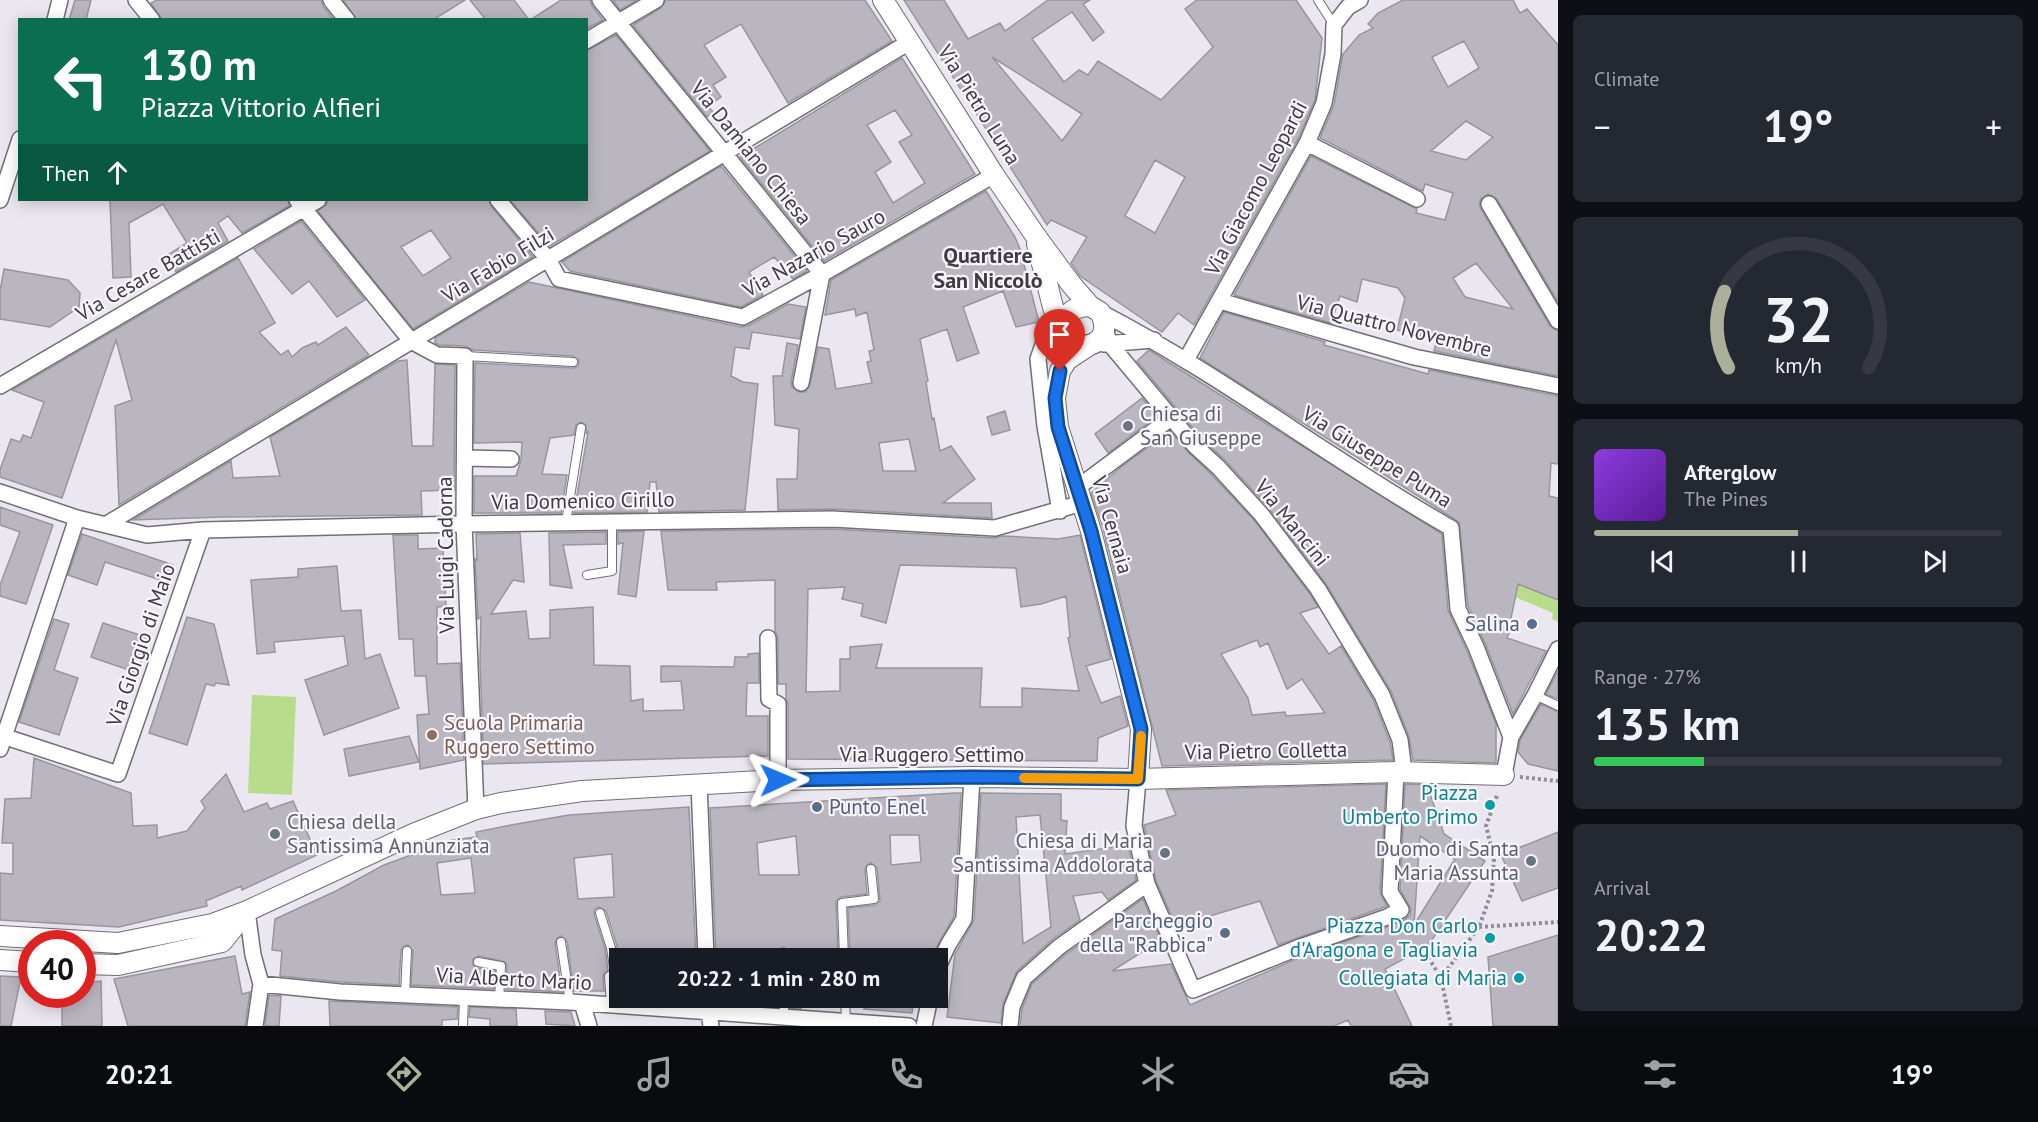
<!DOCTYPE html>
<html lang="en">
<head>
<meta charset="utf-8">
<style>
  :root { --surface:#171b24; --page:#242831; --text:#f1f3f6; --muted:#9ea1a6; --line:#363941; --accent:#acaf99 }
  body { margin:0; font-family:"PT Sans",sans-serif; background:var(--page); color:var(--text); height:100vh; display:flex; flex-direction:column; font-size:22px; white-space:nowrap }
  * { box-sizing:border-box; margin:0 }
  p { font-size:20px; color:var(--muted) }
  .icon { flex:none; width:33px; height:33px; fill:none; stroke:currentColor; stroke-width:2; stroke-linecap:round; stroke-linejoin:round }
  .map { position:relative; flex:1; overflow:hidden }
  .sheet { display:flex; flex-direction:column; gap:15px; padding:15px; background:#0d0f14; width:480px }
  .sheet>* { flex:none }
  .banner { position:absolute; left:18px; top:18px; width:570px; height:183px; border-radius:0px; box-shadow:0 3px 15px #0003; background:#0b6e4f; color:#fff; overflow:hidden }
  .speed { position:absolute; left:18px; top:930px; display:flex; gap:12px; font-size:30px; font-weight:700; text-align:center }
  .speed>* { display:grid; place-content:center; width:78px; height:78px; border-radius:50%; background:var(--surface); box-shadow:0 3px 15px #0003; line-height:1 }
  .speed .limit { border:9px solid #d22; background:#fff; color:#111 }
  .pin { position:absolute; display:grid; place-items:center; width:51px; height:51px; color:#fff; margin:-62px -26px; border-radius:50% 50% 50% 0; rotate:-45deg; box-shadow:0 0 6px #0007 }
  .pin .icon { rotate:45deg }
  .me { position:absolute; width:66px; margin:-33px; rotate:89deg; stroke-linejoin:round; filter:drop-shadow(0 0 4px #0008) }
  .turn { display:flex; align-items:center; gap:21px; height:126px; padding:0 24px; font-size:27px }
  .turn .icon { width:78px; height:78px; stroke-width:2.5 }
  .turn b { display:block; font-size:42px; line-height:51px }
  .then { display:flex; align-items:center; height:57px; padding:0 24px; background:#0003; gap:12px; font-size:22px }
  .big { font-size:45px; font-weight:700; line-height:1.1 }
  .sheet .widget { flex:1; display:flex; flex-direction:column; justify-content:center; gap:9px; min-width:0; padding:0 21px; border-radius:9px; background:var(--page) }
  .sheet .dial { align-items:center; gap:0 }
  .dial svg { height:156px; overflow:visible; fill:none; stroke:var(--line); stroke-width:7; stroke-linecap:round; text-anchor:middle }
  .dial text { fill:var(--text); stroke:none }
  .song { display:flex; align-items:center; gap:18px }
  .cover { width:72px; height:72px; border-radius:9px; background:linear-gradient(135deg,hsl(270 70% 55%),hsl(270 70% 35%)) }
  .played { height:6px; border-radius:3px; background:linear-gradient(90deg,var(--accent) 50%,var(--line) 50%) }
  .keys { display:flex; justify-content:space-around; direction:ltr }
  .heat { display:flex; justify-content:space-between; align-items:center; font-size:33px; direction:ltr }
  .charge { height:9px; border-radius:4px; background:linear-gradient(90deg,#34c759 27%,var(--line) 0) }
  .trip { position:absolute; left:609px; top:948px; width:339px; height:60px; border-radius:0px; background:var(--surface); box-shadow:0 3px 15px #0003; font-weight:700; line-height:60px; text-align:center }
  .menu { display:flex; height:96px; justify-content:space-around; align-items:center; background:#090b0e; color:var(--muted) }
  .menu .icon { width:42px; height:42px }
  .menu .selected { color:var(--accent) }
  .menu b { font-size:27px; color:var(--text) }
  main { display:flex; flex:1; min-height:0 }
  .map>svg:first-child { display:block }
</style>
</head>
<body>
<main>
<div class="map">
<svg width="1558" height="1026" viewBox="0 0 1558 1026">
  <rect width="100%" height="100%" fill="#ebe7f0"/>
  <!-- green -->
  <path fill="#b8db8c" d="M1518,582L1558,600V622L1552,619L1553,613L1515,597Z
    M252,695L296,697L292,795L248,793Z"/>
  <!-- building -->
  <path fill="#bab6bf" stroke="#98959d" stroke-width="1.5" fill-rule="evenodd" d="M75,0H91L86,20H69Z
    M157,0H321L323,6L334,20H162L151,3Z
    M343,0H465L433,20H357Z
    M470,0H514L529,20H486Z
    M561,0H590L592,6L603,20L586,29V20H530Z
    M613,0H637L620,10Z
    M666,0H865L892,41L788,103L741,24L704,45L726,77L713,85L721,97L708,106L713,112L707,117L633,25L661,8Z
    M904,0H944L968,39L1000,23L1005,31L1048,0H1090L1083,4L1104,32L1093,41L1072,12L1032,39L1064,82L1079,70L1088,75L1098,61L1161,100L1213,47L1185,9L1197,0H1296L1322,38L1315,100L1298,139L1194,325L1178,313L1162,332L1080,276L1071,263L1087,237L1051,220L1047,225ZM992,57L1082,114L1062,141ZM1155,160L1185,177L1155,233L1125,216Z
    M1403,0H1513L1520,13L1527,9L1558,45V302L1497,199L1488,194L1481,199L1479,204L1481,209L1550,326L1558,331V376L1434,351L1437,339L1397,330L1405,298L1398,288L1362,279L1357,302L1340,296L1331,323L1234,295L1311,156L1417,209L1416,213L1445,220L1453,193L1425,184L1423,191L1320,138L1334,105L1343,54L1359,35L1373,28L1368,24L1378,13ZM1464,41L1479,68L1448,87L1432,57ZM1466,121L1493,137L1466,160L1431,151ZM1476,263L1513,309L1465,297L1453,278Z
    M616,35L710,151L550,246L510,200H586V51Z
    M902,58L975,174L824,261L740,157ZM895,110L912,135L899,142L925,183L893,203L875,172L891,162L867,125Z
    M721,166L807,271L793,279L774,257L749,272L763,295L741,307L570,271L562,262Z
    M986,191L1015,237L1020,249L1039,322L1016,327L1003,291L963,307L979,353L957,361L947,329L920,339L928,381L926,382L932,419L934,418L940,451L951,446L975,479L943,503H991L992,518L833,509L778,510L777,479H797L799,429L775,425L773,376H782L787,343L798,345L791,382L792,387L799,392H805L810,385L818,347L829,349L836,389L872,383L867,362L871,361L869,351L874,350L867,312L856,316L855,309L825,315L831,280ZM909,439L916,471H883L879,443Z
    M110,200H288L289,206L242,233L228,216L218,223L228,241L176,272L166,256L187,243L163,204L129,223L131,277L113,278Z
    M328,200H489L491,206L533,257L413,329L318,211L326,205ZM431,230L451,258L423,276L401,247Z
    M301,221L365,300L337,317L309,281L292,294L254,249Z
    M238,258L275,323L259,332L281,355L288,350L292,357L302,348L316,342L318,345L346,327L369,355L119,505L115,406L132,400L116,340L62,498L0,477V470L11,439L20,442L23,435L31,438L44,402L12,390Z
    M4,269L68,280L80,293L79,307L50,327L0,319V291Z
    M529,282L741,327L748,326L788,304L806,307L800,339L752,332L749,349L735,347L731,376L743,382L758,384L745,510L659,512L656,482H650L647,512L574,513L588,432L586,433V425L581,422L576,425L574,435L550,438L542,474L567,475L561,513H474V476H516L521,460L522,442L474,443L475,363L573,368L578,366L579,360L573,356L473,350L465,346L440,345L435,343V338Z
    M1224,312L1325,342L1324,345L1428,374L1429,370L1558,396V464L1551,463L1549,496L1558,498V600L1518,584L1510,623L1513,624L1507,638L1546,651L1513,714L1485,643L1468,606L1459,522L1200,358Z
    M1149,350L1442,534L1448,610L1467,651L1496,724V763L1413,760L1409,737L1391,691L1326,584L1268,507L1225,460L1202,439L1137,361Z
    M407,360L412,446H433L435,364L455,365L454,490L421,491L422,515L223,517L133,520L231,461L233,478L280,476L270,437L398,361Z
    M1142,398L1157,416L1108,453L1095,434Z
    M1005,411L1010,430L992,435L987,417Z
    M1170,431L1188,452L1211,474L1254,520L1310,594L1318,607L1300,613L1329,654L1341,646L1373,699L1390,742L1393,760L1162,766L1103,528L1091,493L1120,468ZM1257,640L1260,647L1268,643L1287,689L1302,679L1325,713L1286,716L1285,712L1252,715L1248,698L1221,654Z
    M0,507L53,525L26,604L0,596V585L20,532L0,525Z
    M832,529L994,538L1002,536L1058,539L1080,535L1111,659L1086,666L1101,703L1120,696L1128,726L1098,738L1097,761L788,759V704L786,698V684H778V638L775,631V580L716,582L717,590H668L661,531ZM900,565L1016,568L1021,607L1041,604L1066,596L1070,637L1068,638L1079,691L1022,688V707H980L982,668H876L882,644L850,647V659H840V691L806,692L808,589L845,587L842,599L863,604L861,616L886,623Z
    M644,531L636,597L618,594L623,543L618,544V532Z
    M606,532V544L563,545L572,588L550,585L549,533Z
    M520,533L524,582L513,580L491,614L526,611L529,639L550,638V610L593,607L594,665L630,666L631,701L643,699V711L684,710L681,681L661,682V666L734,667L735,657H748V654L759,653V683H747L746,716H768V756L484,764L480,662L481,617L478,619L475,559L477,560L476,534Z
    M82,534L173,565L167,582L105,562L97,585L68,575Z
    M393,535H418V549L443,548L446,606L437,607V664L460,663L464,760L420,769L417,715L429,714L426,676H415L413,639H399Z
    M337,566L341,611L361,610L365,659L380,654L399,708L324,735L305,680L348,665L344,636L274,642L275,652L257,654L251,580L298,577V569Z
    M187,617L214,624L229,685L216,683L214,686L206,684L187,745L149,733Z
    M54,619L69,624L54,670L78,678L59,735L19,722Z
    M103,623L149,638L138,673L91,657Z
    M1558,671V699L1546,694Z
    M1541,704L1558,712V771L1528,764L1518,752L1520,740Z
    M409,736L419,762L349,776L344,749Z
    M34,758L131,793L133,826L157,825V838L187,831L205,808L201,801L226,774L244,812L267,803L270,809L293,801L317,855L242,890L241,886L206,901L207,906L119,927L0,920V873L13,874V843H2L5,799L31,798Z
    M1386,784L1380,892L1387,906L1278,945L1260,901L1176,926L1156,881L1144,825L1176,815L1166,790Z
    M1405,784L1427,785L1444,834L1485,861L1428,946L1385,969L1412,1026H1351L1348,1020L1334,1026H1020L1022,1009L1032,984L1065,955L1143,899L1161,940L1112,971L1171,964L1190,1005L1303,956L1390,926L1405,919L1410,915L1411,909L1400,889ZM1420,836L1455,859L1414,925Z
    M955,793H961L954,916L936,948L926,958H850L848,908L875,905L880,901L877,868L871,863L867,865L865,869L867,894L841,897L836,901L838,958H789L788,951L784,947L778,950L777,958H716L710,808ZM890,835H919L921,862L891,865ZM796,836L799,875H759L757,843Z
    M981,793L1061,794V820L1067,821L1065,854L1128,845L1136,880L1108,900L1102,892L1073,896L1080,920L1053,939L1017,971L1003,1004L1001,1023L947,1017L955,954L974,920ZM1040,815L1051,927L1023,944L1016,817Z
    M689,807L696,958H620V963L617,946L606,911L599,907L595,909L594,914L605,949L608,970L603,976L604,991H574L567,941L561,936L557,938L555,943L562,992L506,989L507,966L505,962L479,956L473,959V965L477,968L495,971L494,989L411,985L413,951L408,945L404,946L401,950L399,985L341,982L280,976L282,951L272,950L275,919L336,891L384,865L452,840L477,837L476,832L511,825L569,815ZM612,854L614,897L578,899L574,858ZM471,858L475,893L441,895L437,863Z
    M1558,832V888L1522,901L1501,855Z
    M1558,935V1026H1493L1488,957Z
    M235,956L242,994L250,992L245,1026H128L114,979Z
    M0,976L21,977L11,1026H0Z
    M101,981L102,1026H62V994H82V983Z
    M269,995L281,996L279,1026H265Z
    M726,998H778V1007L727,1003Z
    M790,998H802L801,1009L790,1008Z
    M864,998H914L912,1013L864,1009Z
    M329,1001L458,1007L457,1019L442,1020V1026H330Z
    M470,1007L516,1009L517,1026H490V1019L469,1017Z
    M545,1011L571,1012L575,1026L546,1024Z"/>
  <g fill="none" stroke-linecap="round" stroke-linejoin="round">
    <defs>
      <path id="service" d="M1318,0L1334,25
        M465,356L573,362
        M566,522L581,428
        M587,575L612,571V522
        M1535,695L1558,706
        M600,913L611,948L615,973L609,976L611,1005
        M561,942L570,1002
        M783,953V958
        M844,958L842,903L874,899L871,869
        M478,962L501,966L499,999
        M405,995L407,951
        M784,998V1017
        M845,998L846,1021
        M463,1026L464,998"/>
      <path id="minor" d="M136,0L152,20
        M331,0L347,20
        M600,0L822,274L801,383
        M55,20L60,0
        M586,41L656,0
        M1307,143L1417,199
        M0,200L20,139
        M297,200L411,341L437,355L465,356L464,524L476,809
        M498,200L548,259L559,279L743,317L822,274L994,175
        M1489,204L1558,321
        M1220,301L1414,357L1558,386
        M1100,312C1222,375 1331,460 1451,528L1458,609L1476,647L1511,737L1504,775
        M1104,323L1109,343L1195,446L1218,467L1261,514L1318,589L1382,695L1400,740L1403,763L1396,772L1390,892L1401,910L1387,917L1300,947L1193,990L1147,884L1134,826L1138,779
        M1103,344L1154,340
        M1186,360L1307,143L1324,103L1333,54L1334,25L1348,7L1360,0
        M0,386L318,200
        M465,458L511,459
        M1077,488L1171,418
        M0,492L77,518L147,535L203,530L464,524L832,519L995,528L1082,503
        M1060,511L1045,426L1038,359L1049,328L1063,316
        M107,524L911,41
        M768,638L769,699L778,704V780
        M0,735L118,774L203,530
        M1511,737L1535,695L1558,649
        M0,749L77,518
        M699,784L706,958
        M247,911L253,955L261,984L255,1026
        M938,967L948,945L964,919L972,777
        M261,984L340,992L570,1002L909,1026
        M707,998L711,1026
        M582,1003L589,1026
        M924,1026L930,998
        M1010,1026L1012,1007L1024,978L1059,947L1147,884"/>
      <path id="tertiary" d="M883,0L994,175L1035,235L1071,284L1090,306L1100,312C1123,357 1043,355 1066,318C1071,309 1080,306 1090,306
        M1037,244L1053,307L1062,334
        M1088,346L1067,360L1060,371L1055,398L1058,427L1091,531L1141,729L1138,779
        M0,936L118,943L212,924L247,911L413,834L476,809L501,803L582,791L778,780L972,777L1138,779L1396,772L1504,775
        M0,960L32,962
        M82,964L118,965L222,942L246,912"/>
    </defs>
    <!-- service casing -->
    <use href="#service" stroke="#716e76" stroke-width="10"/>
    <!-- minor casing -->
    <use href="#minor" stroke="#716e76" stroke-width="18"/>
    <!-- tertiary casing -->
    <use href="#tertiary" stroke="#716e76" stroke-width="22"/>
    <!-- path -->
    <path stroke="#908e94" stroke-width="4" stroke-dasharray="3 3" stroke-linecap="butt" d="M1520,777L1558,781
      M1479,927L1558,922
      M1422,947L1441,978
      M1451,1026L1441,978L1479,927L1492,891L1494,858L1486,826L1498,793"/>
    <!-- service -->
    <use href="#service" stroke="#fff" stroke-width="8"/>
    <!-- minor -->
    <use href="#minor" stroke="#fff" stroke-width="15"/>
    <!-- tertiary -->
    <use href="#tertiary" stroke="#fff" stroke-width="20"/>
  </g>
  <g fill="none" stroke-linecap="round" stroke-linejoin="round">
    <defs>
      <path id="route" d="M778,780L972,777L1138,779L1141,729L1091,531L1058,427L1055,398L1060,371"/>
    </defs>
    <!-- route casing -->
    <use href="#route" stroke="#114b97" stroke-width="15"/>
    <!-- route -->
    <use href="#route" stroke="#1a73e8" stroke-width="10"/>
    <!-- slow -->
    <path stroke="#f59e0b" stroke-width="10" d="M1024,778L1138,779L1141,736"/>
  </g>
  <!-- markers -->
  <g fill="#6b7280" stroke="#f8f5fd" stroke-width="2">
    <circle cx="1128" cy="426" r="6"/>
    <circle cx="275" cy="834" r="6"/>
    <circle cx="1165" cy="853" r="6"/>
    <circle cx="1531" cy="861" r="6"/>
  </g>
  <g fill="#5c6f8a" stroke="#f8f5fd" stroke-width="2">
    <circle cx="1532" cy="624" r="6"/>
    <circle cx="817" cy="807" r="6"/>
    <circle cx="1225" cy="933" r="6"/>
  </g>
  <circle fill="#8d6e63" stroke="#f8f5fd" stroke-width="2" cx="432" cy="735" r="6"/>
  <g fill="#0f9aa8" stroke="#f8f5fd" stroke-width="2">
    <circle cx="1490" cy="805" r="6"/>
    <circle cx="1490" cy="938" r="6"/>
    <circle cx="1519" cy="978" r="6"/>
  </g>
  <g text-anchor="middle" stroke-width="4.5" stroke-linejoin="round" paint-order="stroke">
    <!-- street labels -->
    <g font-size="21" fill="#3d3c3f" stroke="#f8f5fd">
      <text transform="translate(979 105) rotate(58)" y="7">Via Pietro Luna</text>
      <text transform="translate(751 153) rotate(51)" y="7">Via Damiano Chiesa</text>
      <text transform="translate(1256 188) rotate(-62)" y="7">Via Giacomo Leopardi</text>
      <text transform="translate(814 253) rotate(-29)" y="7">Via Nazario Sauro</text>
      <text transform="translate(498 265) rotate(-31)" y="7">Via Fabio Filzi</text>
      <text transform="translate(148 275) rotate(-30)" y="7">Via Cesare Battisti</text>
      <text transform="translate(1394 326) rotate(14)" y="7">Via Quattro Novembre</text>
      <text transform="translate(1377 457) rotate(32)" y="7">Via Giuseppe Puma</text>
      <text transform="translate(583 501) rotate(-1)" y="7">Via Domenico Cirillo</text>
      <text transform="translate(1292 523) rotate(51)" y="7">Via Mancini</text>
      <text transform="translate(1112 525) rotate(74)" y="7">Via Cernaia</text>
      <text transform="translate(446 555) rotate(-91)" y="7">Via Luigi Cadorna</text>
      <text transform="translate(141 645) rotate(-71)" y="7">Via Giorgio di Maio</text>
      <text transform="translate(1266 751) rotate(-1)" y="7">Via Pietro Colletta</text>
      <text x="932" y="762">Via Ruggero Settimo</text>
      <text transform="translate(514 979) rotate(3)" y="7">Via Alberto Mario</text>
    </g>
    <!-- worship labels -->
    <g font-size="21" fill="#5b616d" stroke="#f8f5fd" text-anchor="start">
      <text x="1140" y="421">Chiesa di<tspan x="1140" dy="24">San Giuseppe</tspan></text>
      <text x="287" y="829">Chiesa della<tspan x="287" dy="24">Santissima Annunziata</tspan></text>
      <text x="1153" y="848" text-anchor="end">Chiesa di Maria<tspan x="1153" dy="24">Santissima Addolorata</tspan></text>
      <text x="1519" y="856" text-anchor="end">Duomo di Santa<tspan x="1519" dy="24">Maria Assunta</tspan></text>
    </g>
    <!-- service labels -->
    <g font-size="21" fill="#4e5e75" stroke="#f8f5fd" text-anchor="end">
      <text x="1520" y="631">Salina</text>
      <text x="829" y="814" text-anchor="start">Punto Enel</text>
      <text x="1213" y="928">Parcheggio<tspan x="1213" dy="24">della "Rabbica"</tspan></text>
    </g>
    <!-- education labels -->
    <g font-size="21" fill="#785e54" stroke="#f8f5fd" text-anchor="start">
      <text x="444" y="730">Scuola Primaria<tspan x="444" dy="24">Ruggero Settimo</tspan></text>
    </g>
    <!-- culture labels -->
    <g font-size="21" fill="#0d838f" stroke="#f8f5fd" text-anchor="end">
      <text x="1478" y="800">Piazza<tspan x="1478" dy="24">Umberto Primo</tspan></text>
      <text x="1478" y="933">Piazza Don Carlo<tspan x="1478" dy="24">d'Aragona e Tagliavia</tspan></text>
      <text x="1507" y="985">Collegiata di Maria</text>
    </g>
    <!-- neighbourhood labels -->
    <g font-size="22" font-weight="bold" fill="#3d3c3f" stroke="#f8f5fd">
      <text x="988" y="263">Quartiere<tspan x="988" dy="25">San Niccolò</tspan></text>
    </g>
  </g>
</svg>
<div class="speed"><div class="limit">40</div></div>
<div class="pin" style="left:1060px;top:371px;background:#d93025"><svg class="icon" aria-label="arrive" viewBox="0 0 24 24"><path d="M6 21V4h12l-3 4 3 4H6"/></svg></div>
<svg class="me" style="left:778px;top:780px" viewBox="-20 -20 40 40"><path d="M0-17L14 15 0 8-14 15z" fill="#1a73e8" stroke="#fff" stroke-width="4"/></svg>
<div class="trip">20:22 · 1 min · 280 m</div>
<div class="banner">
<div class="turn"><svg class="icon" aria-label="left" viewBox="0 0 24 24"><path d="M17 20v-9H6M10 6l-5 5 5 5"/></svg><div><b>130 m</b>Piazza Vittorio Alfieri</div></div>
<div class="then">Then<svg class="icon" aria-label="ahead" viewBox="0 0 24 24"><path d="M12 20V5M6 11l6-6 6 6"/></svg></div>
</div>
</div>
<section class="sheet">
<div class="widget"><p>Climate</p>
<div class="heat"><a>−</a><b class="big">19°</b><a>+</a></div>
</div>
<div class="widget dial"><svg viewBox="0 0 100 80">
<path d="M14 69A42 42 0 1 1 86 69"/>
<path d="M14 69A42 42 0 0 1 12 30" stroke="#acaf99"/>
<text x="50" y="56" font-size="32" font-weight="700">32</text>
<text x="50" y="72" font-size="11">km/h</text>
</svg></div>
<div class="widget">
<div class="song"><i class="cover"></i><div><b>Afterglow</b><p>The Pines</p></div></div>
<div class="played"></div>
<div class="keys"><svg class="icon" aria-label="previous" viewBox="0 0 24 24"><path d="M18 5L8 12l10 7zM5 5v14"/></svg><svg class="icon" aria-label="pause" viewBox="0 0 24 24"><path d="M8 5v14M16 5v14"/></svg><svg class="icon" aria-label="next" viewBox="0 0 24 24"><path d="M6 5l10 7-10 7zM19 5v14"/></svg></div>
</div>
<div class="widget"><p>Range · 27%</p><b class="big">135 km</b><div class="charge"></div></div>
<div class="widget"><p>Arrival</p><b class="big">20:22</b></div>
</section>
</main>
<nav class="menu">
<b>20:21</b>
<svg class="icon selected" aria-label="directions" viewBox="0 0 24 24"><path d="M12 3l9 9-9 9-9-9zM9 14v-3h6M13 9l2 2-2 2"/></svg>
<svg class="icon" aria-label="music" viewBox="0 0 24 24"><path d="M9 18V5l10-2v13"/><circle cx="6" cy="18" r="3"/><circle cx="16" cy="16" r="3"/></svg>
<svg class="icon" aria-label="phone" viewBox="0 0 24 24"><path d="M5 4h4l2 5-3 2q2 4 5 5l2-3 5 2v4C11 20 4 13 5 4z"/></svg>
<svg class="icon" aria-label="climate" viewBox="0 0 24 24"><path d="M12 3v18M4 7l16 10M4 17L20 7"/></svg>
<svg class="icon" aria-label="car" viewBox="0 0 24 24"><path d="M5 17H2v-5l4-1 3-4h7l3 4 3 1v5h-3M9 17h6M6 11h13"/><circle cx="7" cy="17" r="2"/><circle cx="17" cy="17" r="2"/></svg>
<svg class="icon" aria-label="filters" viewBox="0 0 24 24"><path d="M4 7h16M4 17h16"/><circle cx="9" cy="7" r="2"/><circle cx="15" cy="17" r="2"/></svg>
<b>19°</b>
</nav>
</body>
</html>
